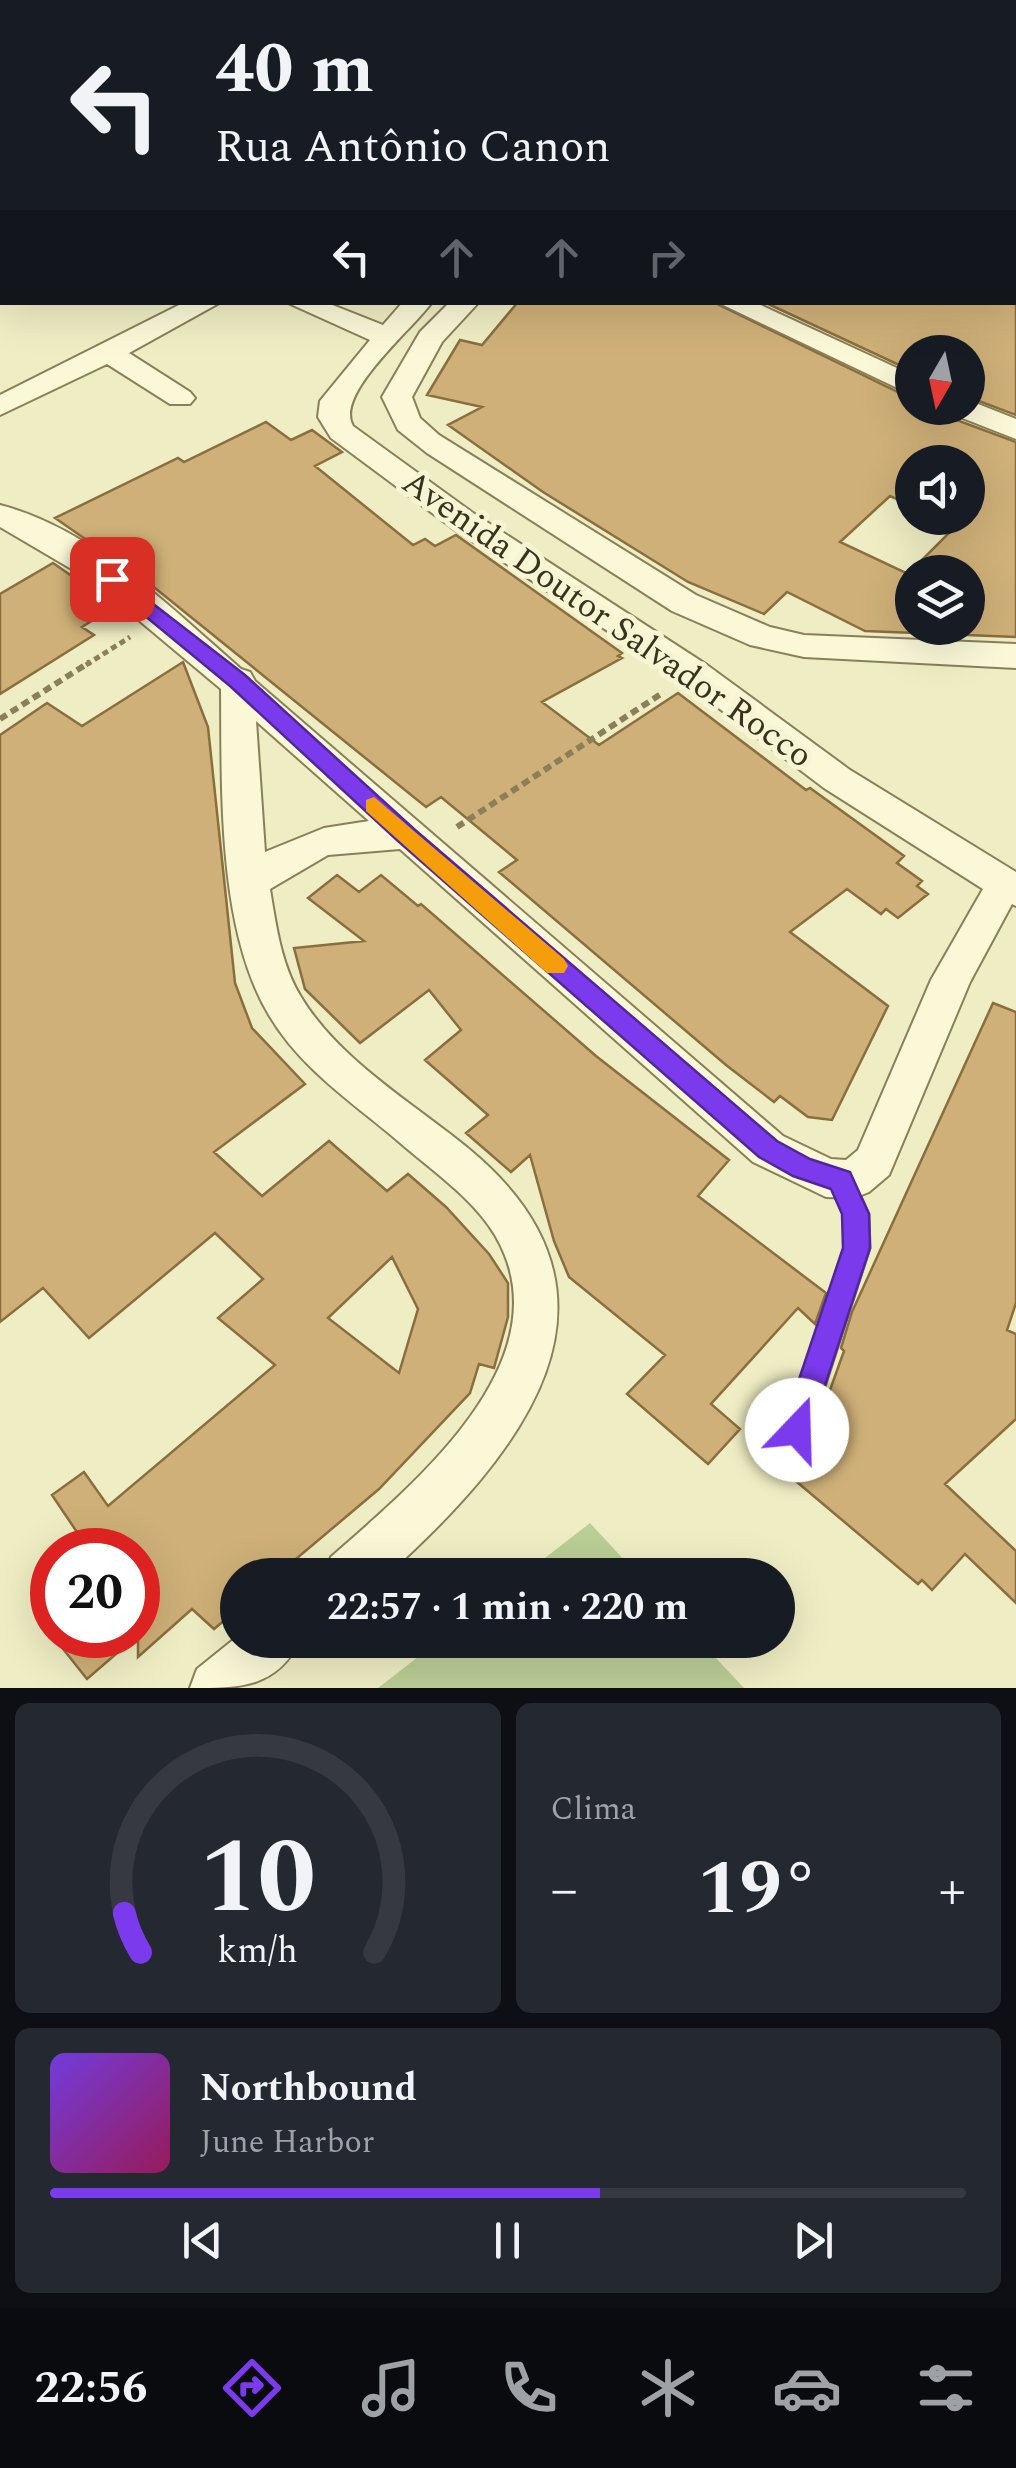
<!DOCTYPE html>
<html lang="pt">
<head>
<meta charset="utf-8">
<style>
  :root { --surface:#171b24; --page:#242831; --text:#f1f3f6; --muted:#9ea1a6; --line:#363941; --accent:#7c3aed }
  body { margin:0; font-family:Spectral,serif; background:var(--page); color:var(--text); height:100vh; display:flex; flex-direction:column; font-size:38px; white-space:nowrap }
  * { box-sizing:border-box; margin:0 }
  p { font-size:32px; color:var(--muted) }
  .icon { flex:none; width:55px; height:55px; fill:none; stroke:currentColor; stroke-width:2; stroke-linecap:round; stroke-linejoin:round }
  .map { position:relative; height:1688px; overflow:hidden }
  .panel { display:flex; flex-direction:column; gap:15px; padding:15px; background:#0d0f14; flex:1 }
  .panel>* { flex:none }
  .hud { position:absolute; left:0px; top:0px; width:1018px; height:305px; box-shadow:0 10px 40px #0002; background:#171b24; color:var(--text); overflow:hidden }
  .needle { width:65px; rotate:189deg }
  .buttons { position:absolute; left:895px; top:335px; display:grid; gap:20px }
  .buttons a { display:grid; place-items:center; width:90px; height:90px; border-radius:50%; background:var(--surface); box-shadow:0 10px 40px #0002; font-size:50px }
  .speed { position:absolute; left:30px; top:1528px; display:flex; gap:20px; font-size:50px; font-weight:700; text-align:center }
  .speed>* { display:grid; place-content:center; width:130px; height:130px; border-radius:50%; background:var(--surface); box-shadow:0 10px 40px #0002; line-height:1 }
  .speed .limit { border:15px solid #d22; background:#fff; color:#111 }
  .pin { position:absolute; display:grid; place-items:center; width:85px; height:85px; color:#fff; margin:-42px; border-radius:20px; box-shadow:0 5px 15px #0006 }
  .me { position:absolute; width:110px; margin:-55px; rotate:21deg; stroke-linejoin:round; filter:drop-shadow(0 0 8px #0008) }
  .turn { display:flex; align-items:center; gap:35px; height:210px; padding:0 50px; font-size:45px }
  .turn .icon { width:130px; height:130px; stroke-width:2.5 }
  .turn b { display:block; font-size:70px; line-height:85px }
  .lanes { display:flex; align-items:center; height:95px; padding:0 50px; background:#0003; justify-content:center; gap:50px; direction:ltr }
  .lanes .off { opacity:.35 }
  .big { font-size:75px; font-weight:700; line-height:1.1 }
  .panel .widget { flex:1; display:flex; flex-direction:column; justify-content:center; gap:15px; min-width:0; padding:0 35px; border-radius:15px; background:var(--page) }
  .panel .dial { align-items:center; gap:0 }
  .dial svg { height:260px; overflow:visible; fill:none; stroke:var(--line); stroke-width:7; stroke-linecap:round; text-anchor:middle }
  .dial text { fill:var(--text); stroke:none }
  .song { display:flex; align-items:center; gap:30px }
  .cover { width:120px; height:120px; border-radius:15px; background:linear-gradient(135deg,hsl(260 70% 55%),hsl(330 70% 35%)) }
  .played { height:10px; border-radius:5px; background:linear-gradient(90deg,var(--accent) 60%,var(--line) 60%) }
  .keys { display:flex; justify-content:space-around; direction:ltr }
  .heat { display:flex; justify-content:space-between; align-items:center; font-size:55px; direction:ltr }
  .panel .tiles { flex:1; display:grid; gap:15px; grid-template-columns:1fr 1fr }
  .widget:last-child { grid-column:span 2 }
  .trip { position:absolute; left:220px; top:1558px; width:575px; height:100px; border-radius:50px; background:var(--surface); box-shadow:0 10px 40px #0002; font-weight:700; line-height:100px; text-align:center }
  .tab-bar { display:flex; height:160px; justify-content:space-around; align-items:center; background:#090b0e; color:var(--muted) }
  .tab-bar .icon { width:70px; height:70px }
  .tab-bar .on { color:var(--accent) }
  .tab-bar b { font-size:45px; color:var(--text) }
  .map>svg:first-child { display:block }
</style>
</head>
<body>
<div class="map">
<svg width="1016" height="1688" viewBox="0 0 1016 1688">
  <rect width="100%" height="100%" fill="#efedc3"/>
  <!-- green -->
  <path fill="#bace96" d="M590,1523L638,1575H523Z
    M440,1640H699L744,1688H378Z"/>
  <!-- building -->
  <path fill="#cfb078" stroke="#8a6e3e" stroke-width="2.5" fill-rule="evenodd" d="M518,302H713L912,399V408H943L951,418L1016,442V637L865,631L787,592L764,614L688,582L543,492L448,425L482,407L427,395L460,340L482,345ZM912,462H968V518H937L956,526L908,574L840,542L890,496L912,506ZM912,572H968V628H912Z
    M764,302H1016V415L968,397V352H912V371Z
    M266,422L291,440L312,430L342,452L315,466L413,545L425,539L435,546L456,535L622,653L618,656L622,658L542,702L599,745L678,693L806,790L810,788L904,856L897,863L922,881L917,886L928,894L898,918L886,909L881,914L847,889L790,932L888,1006L832,1120L808,1117L780,1096L774,1102L726,1065L499,872L517,860L441,797L426,807L150,584L55,518L178,458L184,462Z
    M53,563L115,606L82,627L94,635L0,694V594Z
    M183,662L208,727L235,983L252,1028L305,1084L214,1152L262,1196L329,1141L387,1191L408,1174L446,1207L489,1254L508,1283V1317L494,1368L479,1364L470,1393L379,1489L277,1575H238V1609L214,1629L192,1609L138,1657V1635L87,1679L52,1635H138V1550H89L52,1495L84,1472L108,1506L275,1365L218,1318L263,1279L215,1233L89,1338L43,1288L0,1322V735L47,703L82,726ZM392,1257L418,1309L399,1373L328,1318Z
    M337,875L359,892L381,875L418,906L421,904L596,1056L729,1160L698,1196L826,1293L815,1324L798,1308L711,1404L740,1429L708,1464L627,1394L665,1355L569,1277L554,1241L530,1155L511,1172L466,1133L488,1115L425,1060L461,1030L429,990L360,1043L305,989L294,948L364,941L308,898Z
    M993,1003L1016,1012V1303L1007,1330L1016,1334V1419L945,1484L1016,1551V1603L965,1554L932,1590L922,1580L918,1584L797,1482L844,1351L841,1348L852,1312Z"/>
  <g fill="none" stroke-linecap="round" stroke-linejoin="round">
    <defs>
      <path id="service" d="M841,1170L849,1173L868,1214L869,1248L810,1430L806,1439L797,1442L788,1439L784,1430L845,1248L844,1214L829,1180L833,1173Z"/>
      <path id="minor" d="M251,0H276L277,2H253Z
        M468,0H490V2H468Z
        M604,0H628L629,2H606Z
        M825,0H851L852,2H827Z
        M0,12L2,13V28L0,27Z
        M1015,84H1016V98H1015Z
        M0,183L2,184V200L0,199Z
        M1015,236H1016V253H1015Z
        M185,302H221L129,353L190,392L195,398L190,404H170L107,364L0,415V395Z
        M286,302H325L383,325L403,302H432C413,329 334,394 353,426L473,513L707,665L850,770L1016,872V906L1012,904L970,982L889,1175L869,1192L854,1198L826,1197L753,1162L400,849L328,855L270,889C276,925 281,965 301,997C339,1060 413,1103 469,1149C649,1298 520,1455 387,1575H324L331,1557C413,1485 568,1359 495,1235C472,1197 431,1170 398,1141C352,1102 300,1068 269,1015C217,928 222,789 221,689L92,581L0,527V505C93,529 171,608 241,669L250,672L255,681L783,1136L831,1159L846,1160L858,1150L931,980L983,889L824,788L683,681L451,527L331,438L318,417L320,401L370,340ZM256,721L369,821L324,828L265,852Z
        M450,302H479L442,342L412,397L420,418L439,435L696,595L770,627L804,635L1016,644V668L804,657L750,645L672,611L427,453L398,430L382,397L420,332Z
        M717,302H754L912,375V395Z
        M968,400L1016,419V439L952,414L947,408H968Z
        M238,1636V1640H300C277,1688 240,1688 190,1688L197,1669Z"/>
    </defs>
    <!-- service casing -->
    <use href="#service" stroke="#8a7f59" stroke-width="5"/>
    <!-- minor casing -->
    <use href="#minor" stroke="#8a7f59" stroke-width="4"/>
    <!-- path-far2 -->
    <path stroke="#8a7f59" stroke-width="4" stroke-dasharray="5 4" stroke-linecap="butt" d="M22,2L30,0"/>
    <!-- path-far1 -->
    <path stroke="#8a7f59" stroke-width="5" stroke-dasharray="6 4" stroke-linecap="butt" d="M86,665L130,637"/>
    <!-- path -->
    <path stroke="#8a7f59" stroke-width="6" stroke-dasharray="8 5" stroke-linecap="butt" d="M0,719L90,662
      M457,827L664,692"/>
    <!-- service -->
    <use href="#service" fill="#faf8d7" fill-rule="evenodd"/>
    <!-- minor -->
    <use href="#minor" fill="#faf8d7" fill-rule="evenodd"/>
  </g>
  <!-- route -->
  <path fill="#7c3aed" stroke="#51269a" stroke-width="2.5" d="M112,572L245,675L414,829L777,1141L810,1159L850,1172L869,1214L870,1248L807,1440L797,1444L786,1440L782,1430L843,1248L842,1214L831,1189L793,1176L759,1157L398,841L230,686L105,583L102,579Z"/>
  <!-- slow -->
  <path fill="#f59e0b" d="M374,797L564,959L568,966L564,973H547L366,811V800Z"/>
  <g text-anchor="middle" stroke-width="10" stroke-linejoin="round" paint-order="stroke">
    <!-- street labels -->
    <g font-size="35" fill="#3a321e" stroke="#f7f5d3">
      <text transform="translate(608 618) rotate(35)" y="12">Avenida Doutor Salvador Rocco</text>
    </g>
  </g>
</svg>
<div class="buttons">
<a><svg class="needle" viewBox="-14 -14 28 28"><path d="M0-13l5 13h-10z" fill="#e53935"/><path d="M0 13l5-13h-10z" fill="#9ea1a6"/></svg></a>
<a><svg class="icon" aria-label="sound" viewBox="0 0 24 24"><path d="M4 9h4l5-4v14l-5-4H4zM17 9q2 3 0 6"/></svg></a>
<a><svg class="icon" aria-label="layers" viewBox="0 0 24 24"><path d="M12 4l9 5-9 5-9-5zM3 14l9 5 9-5"/></svg></a>
</div>
<div class="speed"><div class="limit">20</div></div>
<div class="pin" style="left:112px;top:579px;background:#d93025"><svg class="icon" aria-label="arrive" viewBox="0 0 24 24"><path d="M6 21V4h12l-3 4 3 4H6"/></svg></div>
<svg class="me" style="left:797px;top:1430px" viewBox="-20 -20 40 40"><circle r="19" fill="#fff"/><path d="M0-13L10 11 0 6-10 11z" fill="#7c3aed"/></svg>
<div class="trip">22:57 · 1 min · 220 m</div>
<div class="hud">
<div class="turn"><svg class="icon" aria-label="left" viewBox="0 0 24 24"><path d="M17 20v-9H6M10 6l-5 5 5 5"/></svg><div><b>40 m</b>Rua Antônio Canon</div></div>
<div class="lanes"><svg class="icon" aria-label="left" viewBox="0 0 24 24"><path d="M17 20v-9H6M10 6l-5 5 5 5"/></svg><svg class="icon off" aria-label="ahead" viewBox="0 0 24 24"><path d="M12 20V5M6 11l6-6 6 6"/></svg><svg class="icon off" aria-label="ahead" viewBox="0 0 24 24"><path d="M12 20V5M6 11l6-6 6 6"/></svg><svg class="icon off" aria-label="right" viewBox="0 0 24 24"><path d="M7 20v-9h11M14 6l5 5-5 5"/></svg></div>
</div>
</div>
<section class="panel">
<div class="tiles">
<div class="widget dial"><svg viewBox="0 0 100 80">
<path d="M14 69A42 42 0 1 1 86 69"/>
<path d="M14 69A42 42 0 0 1 9 57" stroke="#7c3aed"/>
<text x="50" y="56" font-size="32" font-weight="700">10</text>
<text x="50" y="72" font-size="11">km/h</text>
</svg></div>
<div class="widget"><p>Clima</p>
<div class="heat"><a>−</a><b class="big">19°</b><a>+</a></div>
</div>
<div class="widget">
<div class="song"><i class="cover"></i><div><b>Northbound</b><p>June Harbor</p></div></div>
<div class="played"></div>
<div class="keys"><svg class="icon" aria-label="previous" viewBox="0 0 24 24"><path d="M18 5L8 12l10 7zM5 5v14"/></svg><svg class="icon" aria-label="pause" viewBox="0 0 24 24"><path d="M8 5v14M16 5v14"/></svg><svg class="icon" aria-label="next" viewBox="0 0 24 24"><path d="M6 5l10 7-10 7zM19 5v14"/></svg></div>
</div>
</div>
</section>
<nav class="tab-bar">
<b>22:56</b>
<svg class="icon on" aria-label="directions" viewBox="0 0 24 24"><path d="M12 3l9 9-9 9-9-9zM9 14v-3h6M13 9l2 2-2 2"/></svg>
<svg class="icon" aria-label="music" viewBox="0 0 24 24"><path d="M9 18V5l10-2v13"/><circle cx="6" cy="18" r="3"/><circle cx="16" cy="16" r="3"/></svg>
<svg class="icon" aria-label="phone" viewBox="0 0 24 24"><path d="M5 4h4l2 5-3 2q2 4 5 5l2-3 5 2v4C11 20 4 13 5 4z"/></svg>
<svg class="icon" aria-label="climate" viewBox="0 0 24 24"><path d="M12 3v18M4 7l16 10M4 17L20 7"/></svg>
<svg class="icon" aria-label="car" viewBox="0 0 24 24"><path d="M5 17H2v-5l4-1 3-4h7l3 4 3 1v5h-3M9 17h6M6 11h13"/><circle cx="7" cy="17" r="2"/><circle cx="17" cy="17" r="2"/></svg>
<svg class="icon" aria-label="filters" viewBox="0 0 24 24"><path d="M4 7h16M4 17h16"/><circle cx="9" cy="7" r="2"/><circle cx="15" cy="17" r="2"/></svg>
</nav>
</body>
</html>
